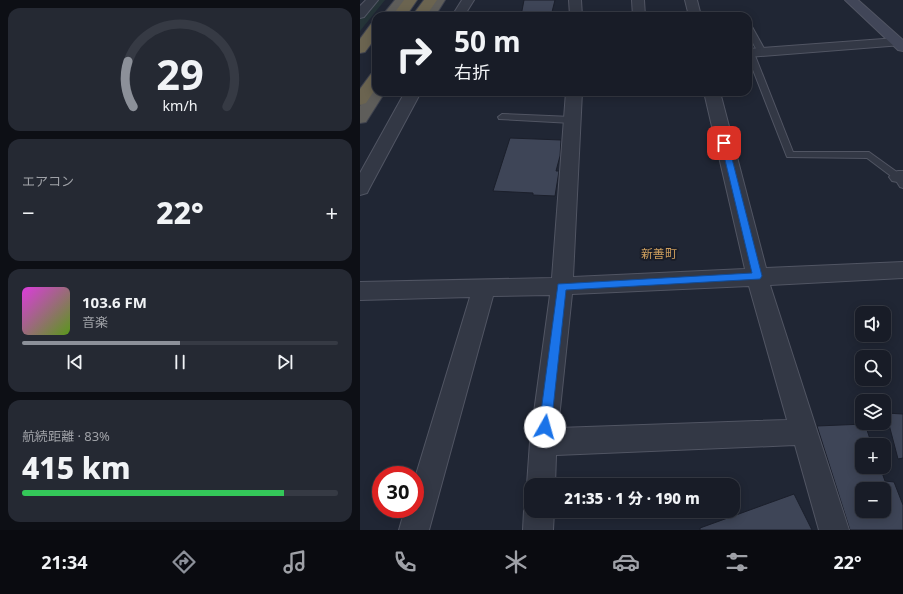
<!DOCTYPE html>
<html lang="ja">
<head>
<meta charset="utf-8">
<style>
  :root { --surface:#181c27; --page:#252933; --text:#f1f3f6; --muted:#9fa1a7; --line:#363a44; --accent:#8c9099 }
  body { margin:0; font-family:"Noto Sans","Noto Sans JP",sans-serif; background:var(--page); color:var(--text); height:100vh; display:flex; flex-direction:column; font-size:15px; white-space:nowrap }
  * { box-sizing:border-box; margin:0 }
  p { font-size:13px; color:var(--muted) }
  .icon { flex:none; width:22px; height:22px; fill:none; stroke:currentColor; stroke-width:2; stroke-linecap:round; stroke-linejoin:round }
  .map { position:relative; flex:1; overflow:hidden }
  .sheet { display:flex; flex-direction:column; gap:8px; padding:8px; background:#0d0f15; width:360px }
  .sheet>* { flex:none }
  .banner { position:absolute; left:12px; top:12px; width:380px; height:84px; border-radius:12px; box-shadow:0 2px 10px #0003,0 0 0 1px var(--line); background:#181c27; color:var(--text); overflow:hidden }
  .fabs { position:absolute; left:495px; top:306px; display:grid; gap:8px }
  .fabs a { display:grid; place-items:center; width:36px; height:36px; border-radius:8px; background:var(--surface); box-shadow:0 2px 10px #0003,0 0 0 1px var(--line); font-size:20px }
  .speed { position:absolute; left:12px; top:466px; display:flex; gap:8px; font-size:20px; font-weight:700; text-align:center }
  .speed>* { display:grid; place-content:center; width:52px; height:52px; border-radius:50%; background:var(--surface); box-shadow:0 2px 10px #0003,0 0 0 1px var(--line); line-height:1 }
  .speed .limit { border:6px solid #d22; background:#fff; color:#111 }
  .pin { position:absolute; display:grid; place-items:center; width:34px; height:34px; color:#fff; margin:-17px; border-radius:8px; box-shadow:0 2px 6px #0006 }
  .me { position:absolute; width:44px; margin:-22px; rotate:7deg; stroke-linejoin:round; filter:drop-shadow(0 0 3px #0008) }
  .turn { display:flex; align-items:center; gap:14px; height:84px; padding:0 16px; font-size:18px }
  .turn .icon { width:52px; height:52px; stroke-width:2.5 }
  .turn b { display:block; font-size:28px; line-height:34px }
  .big { font-size:30px; font-weight:800; line-height:1.1 }
  .sheet .card { flex:1; display:flex; flex-direction:column; justify-content:center; gap:6px; min-width:0; padding:0 14px; border-radius:12px; background:var(--page) }
  .sheet .dial { align-items:center; gap:0 }
  .dial svg { height:104px; overflow:visible; fill:none; stroke:var(--line); stroke-width:7; stroke-linecap:round; text-anchor:middle }
  .dial text { fill:var(--text); stroke:none }
  .song { display:flex; align-items:center; gap:12px }
  .cover { width:48px; height:48px; border-radius:6px; background:linear-gradient(135deg,hsl(300 70% 55%),hsl(90 70% 35%)) }
  .played { height:4px; border-radius:2px; background:linear-gradient(90deg,var(--accent) 50%,var(--line) 50%) }
  .keys { display:flex; justify-content:space-around; direction:ltr }
  .heat { display:flex; justify-content:space-between; align-items:center; font-size:22px; direction:ltr }
  .charge { height:6px; border-radius:3px; background:linear-gradient(90deg,#34c759 83%,var(--line) 0) }
  .trip { position:absolute; left:164px; top:478px; width:216px; height:40px; border-radius:12px; background:var(--surface); box-shadow:0 2px 10px #0003,0 0 0 1px var(--line); font-weight:800; line-height:40px; text-align:center }
  .tabs { display:flex; height:64px; justify-content:space-around; align-items:center; background:#0a0b10; color:var(--muted) }
  .tabs .icon { width:28px; height:28px }
  .tabs .active { color:var(--accent) }
  .tabs b { font-size:18px; color:var(--text) }
  main { display:flex; flex:1; min-height:0 }
  .map>svg:first-child { display:block }
</style>
</head>
<body>
<main>
<section class="sheet">
<div class="card dial"><svg viewBox="0 0 100 80">
<path d="M14 69A42 42 0 1 1 86 69"/>
<path d="M14 69A42 42 0 0 1 10 34" stroke="#8c9099"/>
<text x="50" y="56" font-size="32" font-weight="700">29</text>
<text x="50" y="72" font-size="11">km/h</text>
</svg></div>
<div class="card"><p>エアコン</p>
<div class="heat"><a>−</a><b class="big">22°</b><a>+</a></div>
</div>
<div class="card">
<div class="song"><i class="cover"></i><div><b>103.6 FM</b><p>音楽</p></div></div>
<div class="played"></div>
<div class="keys"><svg class="icon" aria-label="previous" viewBox="0 0 24 24"><path d="M18 5L8 12l10 7zM5 5v14"/></svg><svg class="icon" aria-label="pause" viewBox="0 0 24 24"><path d="M8 5v14M16 5v14"/></svg><svg class="icon" aria-label="next" viewBox="0 0 24 24"><path d="M6 5l10 7-10 7zM19 5v14"/></svg></div>
</div>
<div class="card"><p>航続距離 · 83%</p><b class="big">415 km</b><div class="charge"></div></div>
</section>
<div class="map">
<svg width="543" height="530" viewBox="0 0 543 530">
  <rect width="100%" height="100%" fill="#202634"/>
  <!-- green -->
  <path fill="#253438" d="M16,0H25L0,31V19Z"/>
  <!-- building -->
  <path fill="#3e4557" stroke="#1b1f2b" fill-rule="evenodd" d="M164,0H195L191,16H161Z
    M150,138L201,140L200,156L196,171H199L195,196L173,195V193L133,191Z
    M526,413L543,414V458L538,459Z
    M505,424L512,445H502V467H520L525,481L534,482L543,505V530H490L457,426ZM502,489H524V511H502Z
    M434,494L452,530H340V528Z"/>
  <g fill="none" stroke-linecap="round" stroke-linejoin="round">
    <defs>
      <path id="service" d="M378,14L386,16H375Z
        M388,23L391,25L406,52L405,54H402C394,51 388,31 388,23Z
        M388,51L394,53L433,152H509L541,175L543,177V188L540,187L535,179L507,158L427,157L388,57Z
        M142,114L212,117L216,120L212,123L139,119L138,117Z"/>
      <path id="minor" d="M6,0H18L4,17L0,18V6Z
        M102,0H114L104,16H92Z
        M209,0H221L222,16H210Z
        M272,0H284L285,16H273Z
        M325,0H337L341,16H329Z
        M537,38L543,41L542,45L388,57V49Z
        M45,92H61L9,189L7,193L0,195V173Z
        M206,92H222L213,277L385,269L344,92H360L406,268L543,262V278L410,285L489,530H459L435,445L196,455L195,485H171V495L167,485L170,442L190,295L133,296L69,530H39L45,509H55V478L110,297L0,300V282L192,278ZM389,286L427,420L198,428L212,294Z
        M538,171H543V183L532,181L529,177L532,173Z
        M171,500V511H194L193,530H163L164,511L169,501Z"/>
      <path id="secondary" d="M485,0H498L543,40V51L538,50Z"/>
      <path id="trunk" d="M35,0H48L36,16H22Z
        M73,0H85L75,16H61Z
        M16,87V92H25L6,122L0,123V106L11,89Z"/>
      <path id="motorway" d="M44,0H57L46,16H32Z
        M64,0H77L66,16H52Z
        M16,23V37L5,52L0,53V39L11,24Z
        M16,72V88L6,103L0,105V89L11,74Z"/>
    </defs>
    <!-- service casing -->
    <use href="#service" stroke="#515563" stroke-width="2"/>
    <!-- minor casing -->
    <use href="#minor" stroke="#515563" stroke-width="2"/>
    <!-- secondary casing -->
    <use href="#secondary" stroke="#515563" stroke-width="2"/>
    <!-- trunk casing -->
    <use href="#trunk" stroke="#3e424f" stroke-width="2"/>
    <!-- motorway casing -->
    <use href="#motorway" stroke="#3e424f" stroke-width="2"/>
    <!-- service -->
    <use href="#service" fill="#333845" fill-rule="evenodd"/>
    <!-- minor -->
    <use href="#minor" fill="#333845" fill-rule="evenodd"/>
    <!-- secondary -->
    <use href="#secondary" fill="#414658" fill-rule="evenodd"/>
    <!-- trunk -->
    <use href="#trunk" fill="#5e5d5a" fill-rule="evenodd"/>
    <!-- motorway -->
    <use href="#motorway" fill="#6b6450" fill-rule="evenodd"/>
  </g>
  <!-- route -->
  <path fill="#1a73e8" stroke="#114b97" d="M364,141L368,143L402,276L400,279L206,290L191,427L189,431L185,432L181,431L179,427L198,284L392,273L361,143Z"/>
  <g text-anchor="middle" stroke-width="4" stroke-linejoin="round" paint-order="stroke">
    <!-- quarter labels -->
    <g font-size="12" fill="#cd9e5d" stroke="#191d29">
      <text x="299" y="258">新善町</text>
    </g>
  </g>
</svg>
<div class="fabs">
<a><svg class="icon" aria-label="sound" viewBox="0 0 24 24"><path d="M4 9h4l5-4v14l-5-4H4zM17 9q2 3 0 6"/></svg></a>
<a><svg class="icon" aria-label="search" viewBox="0 0 24 24"><circle cx="10" cy="10" r="6"/><path d="M15 15l6 6"/></svg></a>
<a><svg class="icon" aria-label="layers" viewBox="0 0 24 24"><path d="M12 4l9 5-9 5-9-5zM3 14l9 5 9-5"/></svg></a>
<a>+</a>
<a>−</a>
</div>
<div class="speed"><div class="limit">30</div></div>
<div class="pin" style="left:364px;top:143px;background:#d93025"><svg class="icon" aria-label="arrive" viewBox="0 0 24 24"><path d="M6 21V4h12l-3 4 3 4H6"/></svg></div>
<svg class="me" style="left:185px;top:427px" viewBox="-20 -20 40 40"><circle r="19" fill="#fff"/><path d="M0-13L10 11 0 6-10 11z" fill="#1a73e8"/></svg>
<div class="trip">21:35 · 1 分 · 190 m</div>
<div class="banner">
<div class="turn"><svg class="icon" aria-label="right" viewBox="0 0 24 24"><path d="M7 20v-9h11M14 6l5 5-5 5"/></svg><div><b>50 m</b>右折</div></div>
</div>
</div>
</main>
<nav class="tabs">
<b>21:34</b>
<svg class="icon active" aria-label="directions" viewBox="0 0 24 24"><path d="M12 3l9 9-9 9-9-9zM9 14v-3h6M13 9l2 2-2 2"/></svg>
<svg class="icon" aria-label="music" viewBox="0 0 24 24"><path d="M9 18V5l10-2v13"/><circle cx="6" cy="18" r="3"/><circle cx="16" cy="16" r="3"/></svg>
<svg class="icon" aria-label="phone" viewBox="0 0 24 24"><path d="M5 4h4l2 5-3 2q2 4 5 5l2-3 5 2v4C11 20 4 13 5 4z"/></svg>
<svg class="icon" aria-label="climate" viewBox="0 0 24 24"><path d="M12 3v18M4 7l16 10M4 17L20 7"/></svg>
<svg class="icon" aria-label="car" viewBox="0 0 24 24"><path d="M5 17H2v-5l4-1 3-4h7l3 4 3 1v5h-3M9 17h6M6 11h13"/><circle cx="7" cy="17" r="2"/><circle cx="17" cy="17" r="2"/></svg>
<svg class="icon" aria-label="filters" viewBox="0 0 24 24"><path d="M4 7h16M4 17h16"/><circle cx="9" cy="7" r="2"/><circle cx="15" cy="17" r="2"/></svg>
<b>22°</b>
</nav>
</body>
</html>
